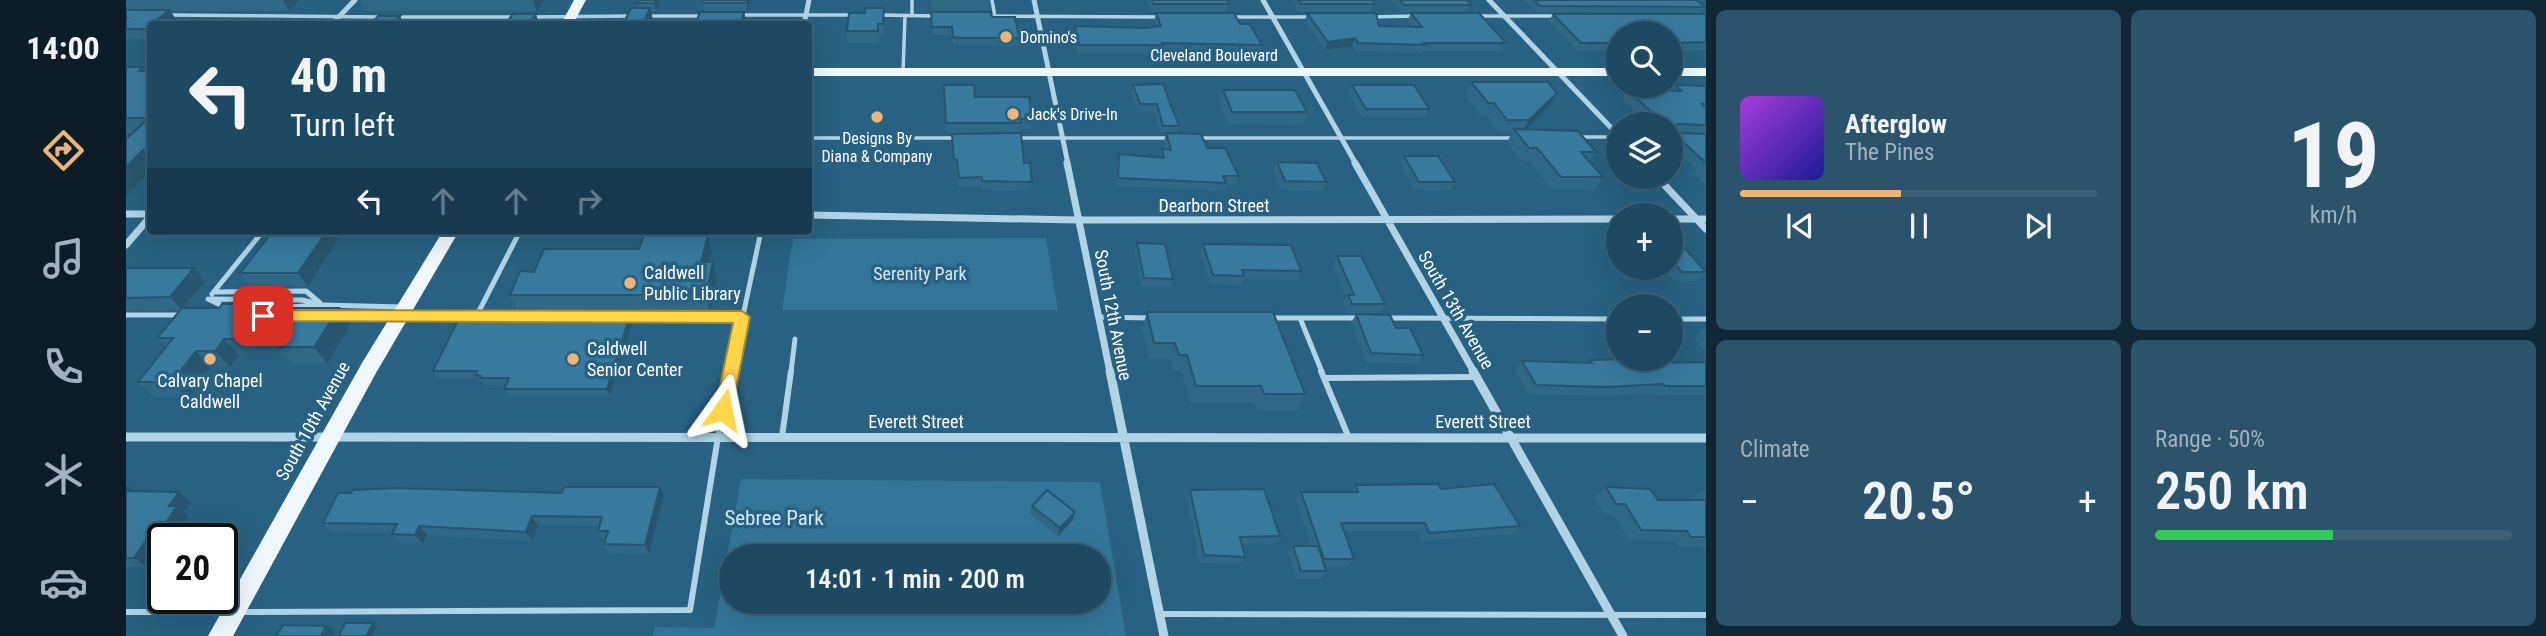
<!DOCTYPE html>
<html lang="en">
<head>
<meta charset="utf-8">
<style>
  :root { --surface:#1e4962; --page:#2b536b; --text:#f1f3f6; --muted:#a1b2be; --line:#3c6177; --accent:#eeb377 }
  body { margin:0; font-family:"Roboto Condensed",sans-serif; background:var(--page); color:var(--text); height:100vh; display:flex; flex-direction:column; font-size:26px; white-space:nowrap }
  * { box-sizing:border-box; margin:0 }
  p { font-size:23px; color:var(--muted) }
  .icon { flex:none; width:38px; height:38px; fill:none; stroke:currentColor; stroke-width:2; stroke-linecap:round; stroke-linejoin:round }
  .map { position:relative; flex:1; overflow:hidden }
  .sheet { display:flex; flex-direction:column; gap:10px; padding:10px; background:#102836; width:840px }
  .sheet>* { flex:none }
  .guide { position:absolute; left:21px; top:21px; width:665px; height:214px; border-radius:7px; box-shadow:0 7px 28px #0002,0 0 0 2px var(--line); background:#1e4962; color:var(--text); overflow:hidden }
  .tools { position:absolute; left:1480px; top:21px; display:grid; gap:14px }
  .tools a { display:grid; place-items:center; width:77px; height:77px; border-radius:50%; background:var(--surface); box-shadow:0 7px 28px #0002,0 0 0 2px var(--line); font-size:35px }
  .speed { position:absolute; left:21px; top:523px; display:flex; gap:14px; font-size:35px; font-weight:700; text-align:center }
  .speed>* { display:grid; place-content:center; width:91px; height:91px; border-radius:50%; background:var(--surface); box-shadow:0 7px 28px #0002,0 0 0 2px var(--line); line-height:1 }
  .speed .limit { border:4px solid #111; border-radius:10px; background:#fff; color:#111 }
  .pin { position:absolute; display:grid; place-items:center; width:60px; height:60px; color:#fff; margin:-30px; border-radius:14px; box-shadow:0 4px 10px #0006 }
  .me { position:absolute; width:77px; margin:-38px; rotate:12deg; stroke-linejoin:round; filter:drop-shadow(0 0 5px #0008) }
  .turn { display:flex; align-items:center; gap:24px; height:147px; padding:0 28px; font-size:32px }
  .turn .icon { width:91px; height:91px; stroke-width:2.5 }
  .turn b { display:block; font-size:49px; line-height:60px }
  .lanes { display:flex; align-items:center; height:66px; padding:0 28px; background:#0003; justify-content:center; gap:35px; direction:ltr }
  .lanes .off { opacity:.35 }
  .big { font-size:52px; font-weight:600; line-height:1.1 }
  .sheet .tile { flex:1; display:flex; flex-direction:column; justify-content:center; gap:10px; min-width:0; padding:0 24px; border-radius:10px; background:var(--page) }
  .sheet .dial { align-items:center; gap:0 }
  .dial b { font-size:91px; line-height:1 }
  .song { display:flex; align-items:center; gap:21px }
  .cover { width:84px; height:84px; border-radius:10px; background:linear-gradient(135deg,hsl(280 70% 55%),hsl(240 70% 35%)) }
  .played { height:7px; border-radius:4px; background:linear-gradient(90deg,var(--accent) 45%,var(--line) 45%) }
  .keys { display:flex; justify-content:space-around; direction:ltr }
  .heat { display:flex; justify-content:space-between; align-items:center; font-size:38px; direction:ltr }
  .charge { height:10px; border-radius:5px; background:linear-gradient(90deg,#34c759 50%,var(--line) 0) }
  .sheet .tiles { flex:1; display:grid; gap:10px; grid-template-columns:repeat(2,1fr) }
  .trip { position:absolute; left:593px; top:544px; width:392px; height:70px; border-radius:35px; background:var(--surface); box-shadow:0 7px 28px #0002,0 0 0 2px var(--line); font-weight:600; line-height:70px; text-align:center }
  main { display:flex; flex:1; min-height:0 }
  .tabs { display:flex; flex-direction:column; width:126px; justify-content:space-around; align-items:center; background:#0c1d27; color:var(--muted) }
  .tabs .icon { width:49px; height:49px }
  .tabs .selected { color:var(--accent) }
  .tabs b { font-size:32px; color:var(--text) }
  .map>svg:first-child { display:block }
</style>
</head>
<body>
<main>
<nav class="tabs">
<b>14:00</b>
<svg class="icon selected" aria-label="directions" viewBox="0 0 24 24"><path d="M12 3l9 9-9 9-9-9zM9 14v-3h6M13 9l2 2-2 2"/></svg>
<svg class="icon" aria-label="music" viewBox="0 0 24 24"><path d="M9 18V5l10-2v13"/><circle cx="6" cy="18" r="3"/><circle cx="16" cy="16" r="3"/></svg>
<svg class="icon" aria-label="phone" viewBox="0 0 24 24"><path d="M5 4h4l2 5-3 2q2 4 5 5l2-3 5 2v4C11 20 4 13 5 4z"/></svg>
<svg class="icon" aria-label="climate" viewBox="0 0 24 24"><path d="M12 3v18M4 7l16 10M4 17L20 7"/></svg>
<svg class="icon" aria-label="car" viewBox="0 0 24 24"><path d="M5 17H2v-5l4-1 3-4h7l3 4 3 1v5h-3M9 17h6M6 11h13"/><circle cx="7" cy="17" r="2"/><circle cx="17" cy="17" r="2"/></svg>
</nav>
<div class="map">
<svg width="1580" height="636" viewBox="0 0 1580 636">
  <rect width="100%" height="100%" fill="#286182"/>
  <!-- green -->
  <path fill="#337599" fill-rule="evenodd" d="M920,238L932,310H656L667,239Z
    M615,479L974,482L1000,636H527L529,627L588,628ZM606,556H973V602H606Z"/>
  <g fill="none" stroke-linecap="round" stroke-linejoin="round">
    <!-- lane-far2 -->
    <path stroke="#b0d4e6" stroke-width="3.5" d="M786,0V16
      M866,0L869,17
      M40,15L257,17
      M614,15H730
      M754,15L810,16
      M519,16H579
      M859,16L1034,17
      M1349,16H1430
      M267,17H390
      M404,17L506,16
      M1104,17H1185
      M1244,17L1290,16
      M777,72L779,16
      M1450,137H1493
      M682,138H832
      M890,138H1045
      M1072,138H1388"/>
    <!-- lane-far1 -->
    <path stroke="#b0d4e6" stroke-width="5" d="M88,292L180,291L194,303
      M86,294L137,231
      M82,299L101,308
      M85,299L176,300L194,304
      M143,308L197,305L276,307
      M0,315H57
      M214,316L340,317
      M350,317L394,231
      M501,317H616
      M972,317L1024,318
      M1143,318H1234
      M1174,318L1196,372
      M1262,318L1493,319
      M1545,319H1580
      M605,372L635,231
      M665,372L669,339"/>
    <!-- lane -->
    <path stroke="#b0d4e6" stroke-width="6" d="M1195,371L1223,438
      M1198,378L1350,377
      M656,437L665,371
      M0,612H102
      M115,612L564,610L592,437L606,371
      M1034,614L1580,615"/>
    <!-- street-far2 -->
    <path stroke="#b0d4e6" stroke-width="5" d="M908,0L942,164
      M1137,0L1230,164
      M1363,0L1493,136
      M206,24L229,0
      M678,24L683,0"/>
    <!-- street-far1 -->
    <path stroke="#b0d4e6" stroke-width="7" d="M941,163L984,372
      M1229,163L1348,372
      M1531,177L1580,229
      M0,214H24
      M682,215L951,220L1493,219
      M1545,219H1580
      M0,245L24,217"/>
    <!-- street -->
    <path stroke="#b0d4e6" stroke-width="9" d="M984,371L1038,636
      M1347,371L1497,636
      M0,437L1580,438"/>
    <!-- primary -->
    <path fill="#f1f8fd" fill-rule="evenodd" d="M448,0H460L447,24H435Z
      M682,68H1493V76H682Z
      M1545,68H1580V76H1545Z
      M317,231H333L250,373L107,636H82L236,363Z"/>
  </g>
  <!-- wall -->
  <path fill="#306988" d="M0,0H174L163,11H44L50,19L24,24V39H0V10H4L0,5Z
    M234,0H418L411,11H239Z
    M512,0H534L530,11H525L527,20L511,8L510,3Z
    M625,0L622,11H578L576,3Z
    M805,0H864L863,10L805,12Z
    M1021,0H1101L1103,4L1101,12H1025Z
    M1168,0H1247L1248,4L1245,12H1172L1169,8L1170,4Z
    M1265,0H1341L1345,5L1341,12H1275Z
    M1398,0H1570L1579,7L1575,13L1411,12Z
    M758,8L757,36H753L752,43H722L721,31L739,13Z
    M805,12L866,17L893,38L892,46H836L827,45L826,35H806Z
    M1030,13L1114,24L1136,45L1134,53L1036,51L1035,53H952L948,34L949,26L1020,28L1031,26L1028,21Z
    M1181,13L1253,26L1286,27L1281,21L1285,13L1380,43L1376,51H1297L1296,53L1229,51L1226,46L1199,50L1179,21Z
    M1427,14H1580V50H1545V33H1493V50H1450L1423,21Z
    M0,67H18L21,71H24V171L0,196V139L6,133H1L0,132Z
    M1345,82L1424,105L1399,129L1470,152L1463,162L1477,177L1467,190H1426L1403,161L1395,160L1381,142L1386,133H1374L1361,116H1355L1339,95Z
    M1037,84L1053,126L1051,133H1035L1029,112H1012L1006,93L1007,85Z
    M818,85L907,119L906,129H894V133H820Z
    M1226,85L1303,109L1298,118L1236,117L1222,93Z
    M1549,85L1580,86V185L1568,174L1571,170L1545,145V124H1523L1496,99L1502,90L1544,91Z
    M1097,90L1181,112L1176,125L1102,124L1093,103Z
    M1040,133L1081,148L1113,176L1110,184L1100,185L1098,191L990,186L991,162L993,154L1034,158L1036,149H1040L1038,142Z
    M826,134L898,163L906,182L905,191L856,190V186H832L831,168H827Z
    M1278,156L1329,182L1324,191L1289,190L1274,164Z
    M1151,162L1200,182L1196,191L1155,190L1147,171Z
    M582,235L586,251L583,262H587L591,279L584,312L392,311L384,295L408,272Z
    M212,240L182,286H124L114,273Z
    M1545,242L1580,273L1572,281H1548L1536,268H1545Z
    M1011,243L1047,279L1045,287H1016L1009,252Z
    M1077,244L1175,271L1171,280L1117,279L1115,285L1084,284L1074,252Z
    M1211,256L1259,304L1254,313H1221L1217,303L1220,297L1207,265Z
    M0,268H68L79,281L58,308H213L225,324L201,364H167L160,355H113L104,367H85L62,398H29L12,382L40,347L31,338L54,310L0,311Z
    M1021,312L1179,394L1171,410H1131L1128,402H1064L1055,371H1047L1044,359H1023L1016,329Z
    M1230,314L1297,355L1291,364L1240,362L1225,323Z
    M507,322L484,396H382L378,389L380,385H358L356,382H354L352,378H311L307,371Z
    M1577,329H1580V352L1568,338Z
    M1464,360L1510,363L1580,362V395H1530L1528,393L1471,396L1403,394L1389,370L1396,361L1461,363Z
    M0,485L8,491L65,502L58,512L63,516L48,539H37V550H33L21,567H0Z
    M1230,485L1315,489L1394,526L1386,534L1296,541L1292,531H1218L1228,559L1222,567H1199L1200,571L1195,579H1170L1162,553L1167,546H1185L1170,500L1175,492H1224Z
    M1480,487L1532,500H1564L1576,491H1580V552L1576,546H1552L1548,541L1503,540L1487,514H1478L1468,497Z
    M1064,490L1154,536L1149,544H1116L1119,557L1114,564L1074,563L1061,498Z
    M538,496L523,554L483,553L478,544L479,540H477L472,531L474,526L412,525L406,541L301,535L297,544L274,543L266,534L267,533L206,532L197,523Z
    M906,506L949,512L947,520L932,536L904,514Z"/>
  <!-- shaded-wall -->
  <path fill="#27556f" d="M157,0H174L163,11Z
    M407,0H418L411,11Z
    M529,0H534L530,11L528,3Z
    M621,0H625L622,11L621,3Z
    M524,8L527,20L525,24H517Z
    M43,10L50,19L44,24H26Z
    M618,12L620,20L618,24H615Z
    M410,14L413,24H403Z
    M274,16L276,20L272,24H267Z
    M24,26V35L20,29Z
    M1229,38L1226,46L1199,50L1202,42Z
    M1431,93L1424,105L1396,133L1403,120Z
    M17,150L24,160V171L0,196V167Z
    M201,231H207L212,240L182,286L172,273Z
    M582,235L586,251L579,278L575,262Z
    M587,262L591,279L584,312L580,295Z
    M68,268L79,281L56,310L44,297Z
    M213,308L225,324L201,364L188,347Z
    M504,315L507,322L484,396L481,389Z
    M98,339L113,355L104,367L89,351Z
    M70,351L85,367L62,398L46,382Z
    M0,485L12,494L0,496Z
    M534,487L538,496L523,554L519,545Z
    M53,492L65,502L58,512L63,516L48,539H37V547L28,540L43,506Z
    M949,512L947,520L932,536L934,528Z
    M406,516L412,525L406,541L400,532Z
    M293,526L301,535L297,544L289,535Z
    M20,540L33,550L21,567L8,558Z
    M247,623L251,627L246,636H240Z
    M200,626L209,633L207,636H195Z"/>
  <!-- building -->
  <path fill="#387a9e" stroke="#27556f" stroke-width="2" d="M512,0H529L528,3H510Z
    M577,0H621V3H576Z
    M1026,0H1101L1103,4H1027Z
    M1172,0H1247L1248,4H1175Z
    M1274,0H1341L1345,5H1278Z
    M1408,0H1570L1579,7L1414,6Z
    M505,8H524L517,24H497Z
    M739,8H758L757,24H752V31H721L723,13H739Z
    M0,10H43L20,29H0V19L1,18H0Z
    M574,12H618L615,24H619H552L553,22H570Z
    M805,12H865L866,17H889L893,38H837L827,37L826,27H806Z
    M1030,13H1108L1114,24H1124L1136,45L1036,43L1037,45H953L949,26L1020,28L1035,26Z
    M1181,13H1250L1253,26L1296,27L1285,13H1353L1380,43H1298L1300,45L1232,43L1229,38L1202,42Z
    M387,14H410L403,24H379Z
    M1427,14H1580V42L1545,43V33H1493V43H1455Z
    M252,16H274L267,24H245Z
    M0,67H18L13,71H24V150H17L0,167V139L23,118H0Z
    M1345,82H1422L1431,93L1403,120H1381L1368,103H1362Z
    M1037,84L1053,126H1037L1031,104H1014L1007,85Z
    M818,85H848L849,97H903L907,119H894L895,123H820Z
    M1226,85H1288L1303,109H1240Z
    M1549,85L1580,86V104H1576L1580,108V125L1552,124L1547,128L1551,133L1580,134V163L1545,131V124H1538L1502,90L1555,91Z
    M1097,90H1169L1181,112H1106Z
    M1388,129L1452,131L1470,152H1455L1477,177H1435L1411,148H1403Z
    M895,133L898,163H904L906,182L856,181V177L833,178L831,160H828L826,134Z
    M1040,133L1075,134L1081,148H1099L1113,176H1097L1100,183L992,178L993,154L1038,158L1036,149L1045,150Z
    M1278,156H1312L1329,182H1293Z
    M1151,162L1191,163L1200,182L1159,181Z
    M147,231H201L172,273H114Z
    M518,235H582L575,262H587L580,295H384L394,271L408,272L418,249H513Z
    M1545,242H1553L1580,272H1556L1545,260Z
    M1011,243L1039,244L1047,279L1018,278Z
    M1077,244L1165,245L1175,271L1116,270L1118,276L1087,275Z
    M1211,256H1235L1259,304H1226L1222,295H1228Z
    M0,268H68L44,297L0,298Z
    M96,304H131L129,308H213L188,347H154L160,339H98L89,351H70L46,382H12L47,338H31L56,308H93Z
    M1021,312H1147L1179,394H1138L1135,386H1070L1061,355H1053L1049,343H1028Z
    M1230,314L1264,315L1270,328H1284L1297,355L1245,353Z
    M504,315L481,389H378L383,378H354L355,376L350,375L351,371H307L334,316Z
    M1506,359L1510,363L1580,362V386H1539L1537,384L1480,387L1410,385L1396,361L1466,363L1464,360Z
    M1312,484L1315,489L1368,484L1394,526L1303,533L1299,523H1215L1228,559H1198L1175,492H1232L1230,485Z
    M438,487H534L519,545L478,544L482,531H472L476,517L406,516L400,532L293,526L289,535L266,534L271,524L197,523L212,493H225L227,490L271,488L436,493Z
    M1480,487L1524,489L1532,500H1580V537H1565L1561,531L1515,530L1499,504H1490Z
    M1138,489L1154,536L1114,537L1119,557L1078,555L1064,490Z
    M921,490L949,512L934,528L906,506Z
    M0,491L53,492L43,506H51L28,540H20L8,558H0Z
    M1167,546H1192L1200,571H1175Z
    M219,623H247L240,636H213Z
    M157,625L200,626L195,636H150Z"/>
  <!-- route -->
  <path fill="#ffd54a" stroke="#a68a30" stroke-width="2" d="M137,310L616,311L624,317L606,410L603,415H591L589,410L607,323L137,321L129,316Z"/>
  <!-- markers -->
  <g fill="#eeb377" stroke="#286182" stroke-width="2.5">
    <circle cx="880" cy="37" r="7"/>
    <circle cx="887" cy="114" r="7"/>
    <circle cx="751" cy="117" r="7"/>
    <circle cx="504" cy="283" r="7"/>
    <circle cx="84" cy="359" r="7"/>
    <circle cx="447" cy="359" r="7"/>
  </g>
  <g text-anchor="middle" stroke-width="7" stroke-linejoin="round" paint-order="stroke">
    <!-- far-poi labels -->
    <g font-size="16" fill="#fff" stroke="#286182" text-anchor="start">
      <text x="894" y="43">Domino's</text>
      <text x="901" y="120">Jack's Drive-In</text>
      <text x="751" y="144" text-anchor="middle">Designs By<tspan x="751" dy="18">Diana &amp; Company</tspan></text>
    </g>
    <!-- far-street labels -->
    <g font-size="16" fill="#fff" stroke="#286182">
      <text x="1088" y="61">Cleveland Boulevard</text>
    </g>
    <!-- street labels -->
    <g font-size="18" fill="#fff" stroke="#286182">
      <text x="1088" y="212">Dearborn Street</text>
      <text transform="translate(1330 310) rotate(60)" y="6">South 13th Avenue</text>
      <text transform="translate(987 315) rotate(79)" y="6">South 12th Avenue</text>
      <text transform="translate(187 421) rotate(-61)" y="6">South 10th Avenue</text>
      <text x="790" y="428">Everett Street</text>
      <text x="1357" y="428">Everett Street</text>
    </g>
    <!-- poi labels -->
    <g font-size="18" fill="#fff" stroke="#286182" text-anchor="start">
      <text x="518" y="279">Caldwell<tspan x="518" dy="21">Public Library</tspan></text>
      <text x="461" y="355">Caldwell<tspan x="461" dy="21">Senior Center</tspan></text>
      <text x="84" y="387" text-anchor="middle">Calvary Chapel<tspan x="84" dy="21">Caldwell</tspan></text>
    </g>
    <!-- park labels -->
    <g font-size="18" fill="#d3eaf5" stroke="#286182">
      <text x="794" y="280">Serenity Park</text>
    </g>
    <!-- near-park labels -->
    <g font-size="21" fill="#d3eaf5" stroke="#286182">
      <text x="648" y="525">Sebree Park</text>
    </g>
  </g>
</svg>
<div class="tools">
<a><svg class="icon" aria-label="search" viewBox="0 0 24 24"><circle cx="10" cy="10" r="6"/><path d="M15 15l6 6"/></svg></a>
<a><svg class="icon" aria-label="layers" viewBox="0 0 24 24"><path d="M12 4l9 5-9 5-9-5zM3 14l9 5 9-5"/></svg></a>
<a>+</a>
<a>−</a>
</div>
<div class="speed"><div class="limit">20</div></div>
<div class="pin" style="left:137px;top:316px;background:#d93025"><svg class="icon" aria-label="arrive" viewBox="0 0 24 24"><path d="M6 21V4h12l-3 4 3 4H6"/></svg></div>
<svg class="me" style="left:597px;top:410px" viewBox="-20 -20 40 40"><path d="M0-17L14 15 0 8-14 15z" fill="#ffd54a" stroke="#fff" stroke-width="4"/></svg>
<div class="trip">14:01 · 1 min · 200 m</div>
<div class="guide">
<div class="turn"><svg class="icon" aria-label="left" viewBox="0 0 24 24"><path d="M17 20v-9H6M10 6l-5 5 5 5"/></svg><div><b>40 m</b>Turn left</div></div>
<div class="lanes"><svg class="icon" aria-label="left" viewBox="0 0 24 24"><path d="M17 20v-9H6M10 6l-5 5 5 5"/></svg><svg class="icon off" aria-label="ahead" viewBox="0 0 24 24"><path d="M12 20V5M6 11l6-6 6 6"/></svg><svg class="icon off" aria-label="ahead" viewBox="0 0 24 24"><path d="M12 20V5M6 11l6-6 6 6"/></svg><svg class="icon off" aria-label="right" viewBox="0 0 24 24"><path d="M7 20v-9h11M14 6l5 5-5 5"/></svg></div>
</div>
</div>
<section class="sheet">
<div class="tiles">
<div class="tile">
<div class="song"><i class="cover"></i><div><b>Afterglow</b><p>The Pines</p></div></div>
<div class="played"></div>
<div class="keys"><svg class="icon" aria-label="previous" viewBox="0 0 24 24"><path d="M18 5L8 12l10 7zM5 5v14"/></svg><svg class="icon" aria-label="pause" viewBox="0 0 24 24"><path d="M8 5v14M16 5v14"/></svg><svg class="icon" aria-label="next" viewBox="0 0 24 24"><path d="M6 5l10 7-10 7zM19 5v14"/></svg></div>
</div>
<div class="tile dial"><b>19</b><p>km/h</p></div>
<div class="tile"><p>Climate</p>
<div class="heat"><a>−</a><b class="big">20.5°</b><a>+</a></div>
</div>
<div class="tile"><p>Range · 50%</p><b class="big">250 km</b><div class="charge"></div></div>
</div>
</section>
</main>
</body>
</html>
